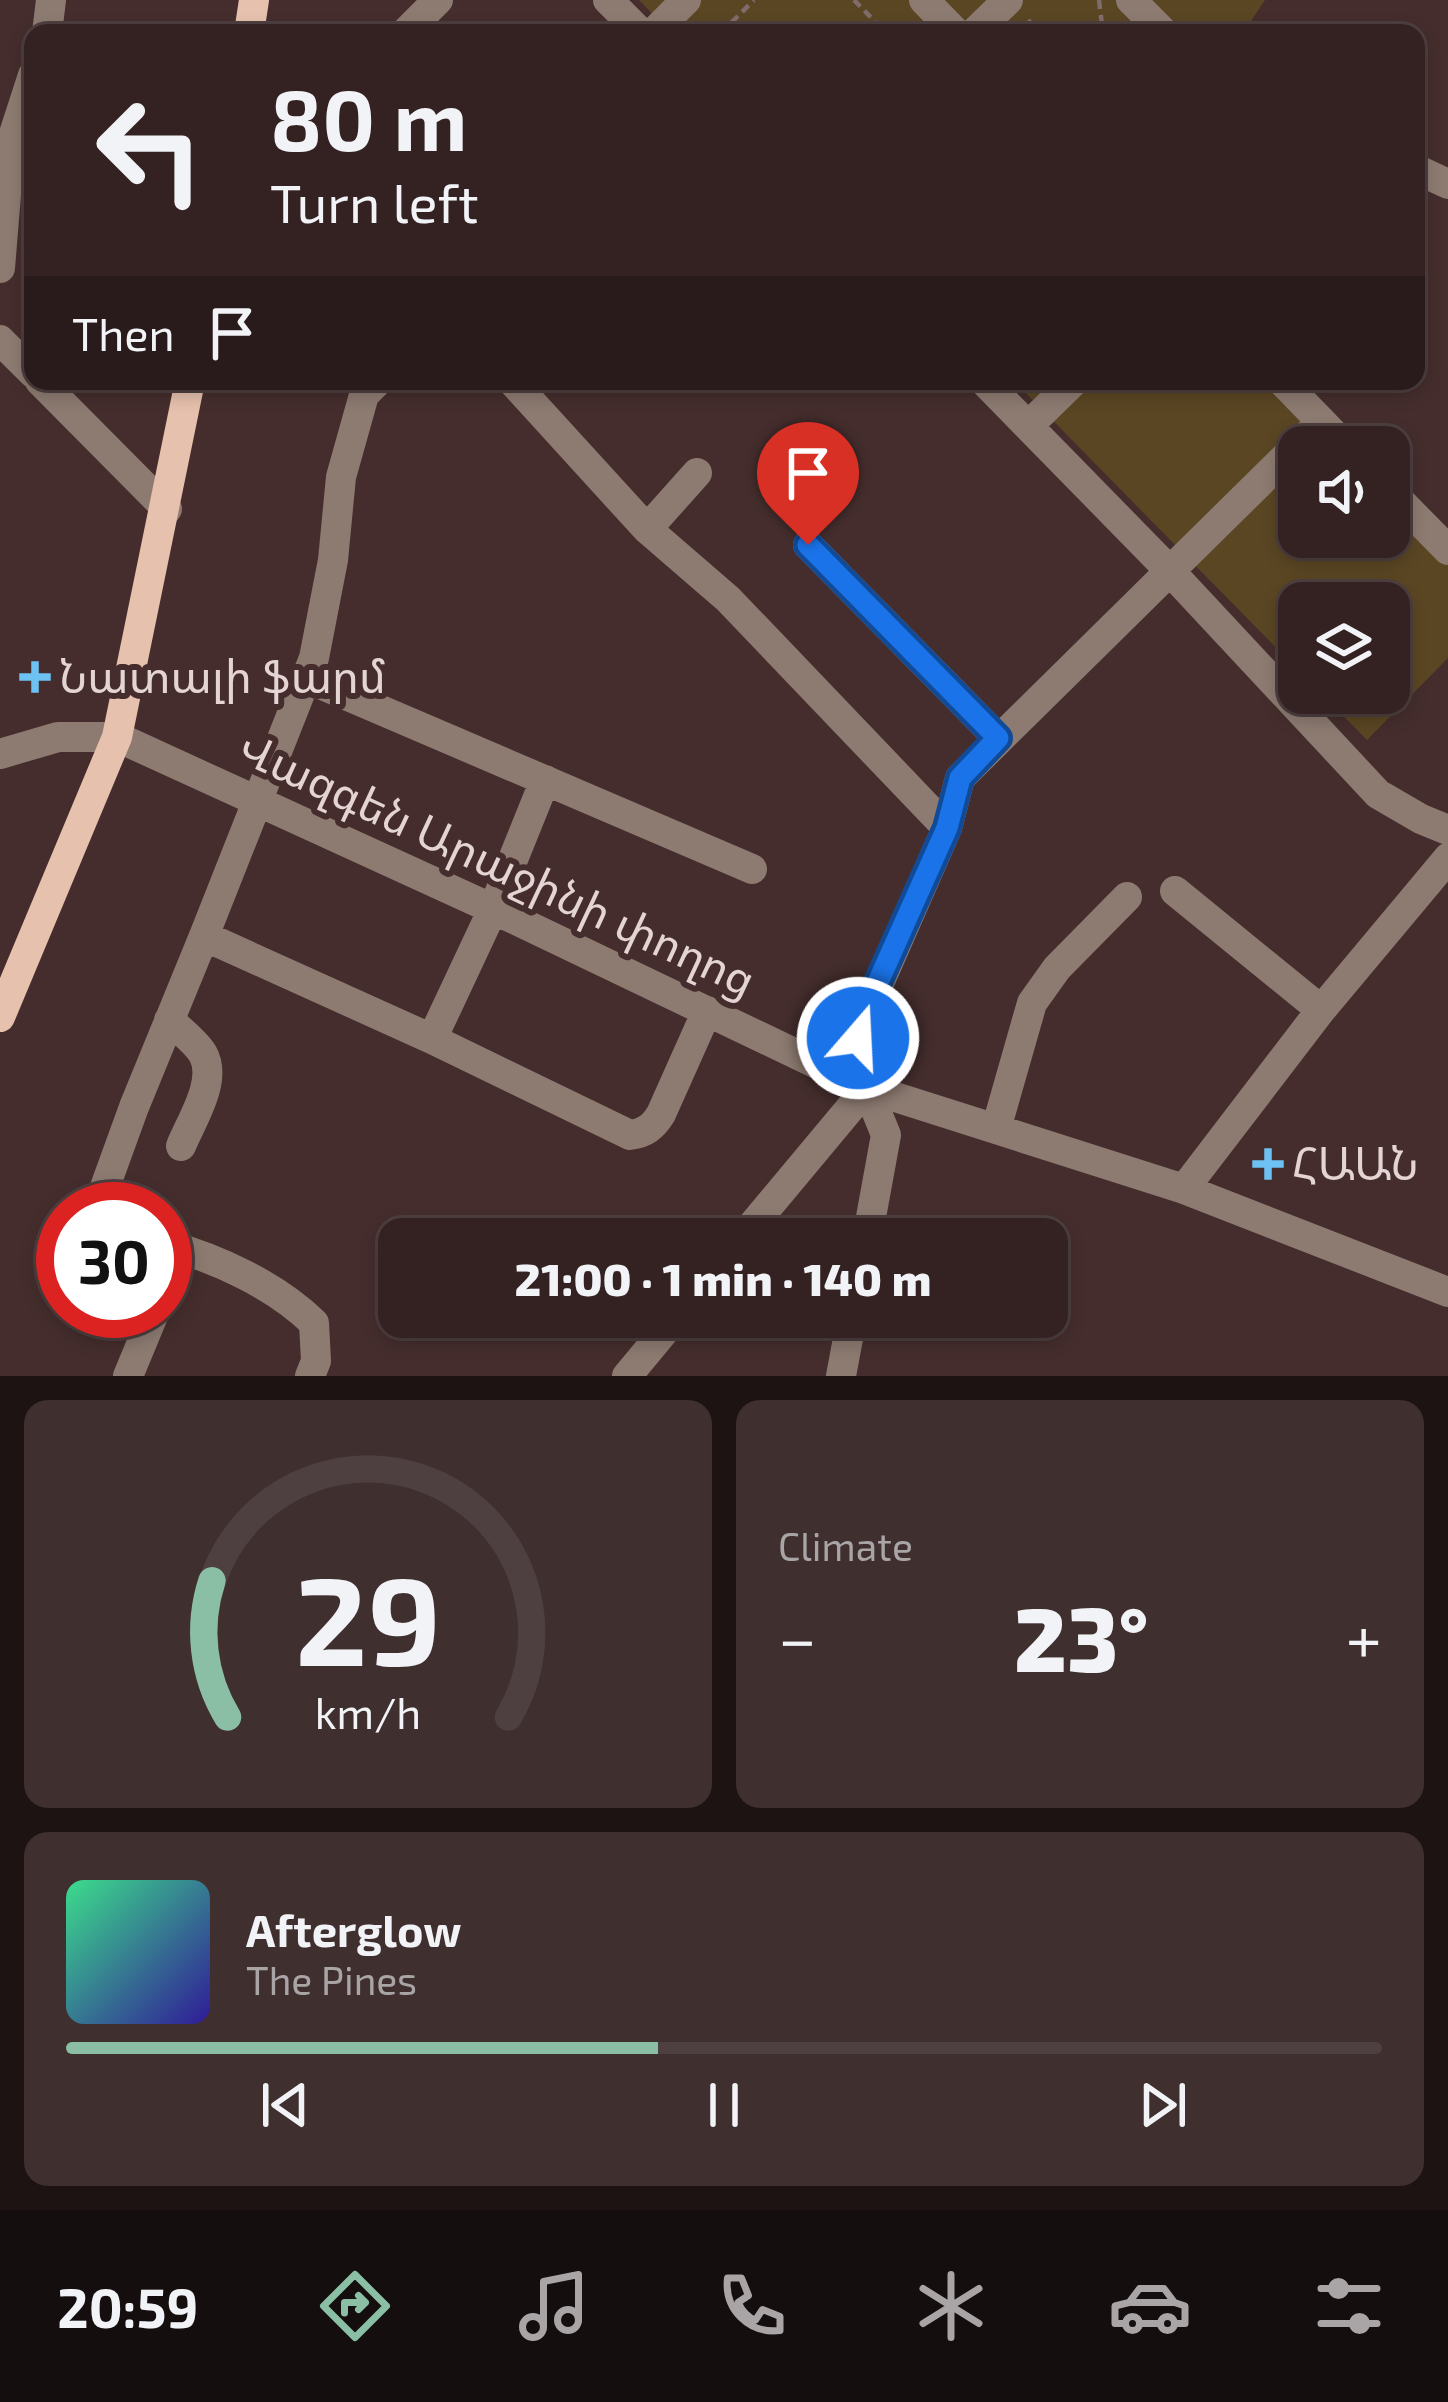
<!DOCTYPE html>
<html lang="en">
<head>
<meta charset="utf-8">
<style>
  :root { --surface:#342222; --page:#3f2f2f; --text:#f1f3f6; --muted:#a9a4a5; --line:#4e3f40; --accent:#8abfa5 }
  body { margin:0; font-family:"Exo 2","Noto Sans Armenian",sans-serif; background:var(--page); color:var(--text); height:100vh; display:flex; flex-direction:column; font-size:45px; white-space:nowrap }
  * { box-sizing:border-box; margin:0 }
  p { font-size:39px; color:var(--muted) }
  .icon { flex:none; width:66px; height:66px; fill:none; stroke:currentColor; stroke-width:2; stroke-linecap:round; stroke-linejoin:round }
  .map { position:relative; height:1376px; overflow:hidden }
  .sheet { display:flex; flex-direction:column; gap:24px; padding:24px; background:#1d1313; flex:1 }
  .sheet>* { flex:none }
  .top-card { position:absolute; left:24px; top:24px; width:1401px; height:366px; border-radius:24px; box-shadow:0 6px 18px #0003,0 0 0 3px var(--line); background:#342222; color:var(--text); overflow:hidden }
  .buttons { position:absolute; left:1278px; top:426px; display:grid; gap:24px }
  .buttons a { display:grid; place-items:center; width:132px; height:132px; border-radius:24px; background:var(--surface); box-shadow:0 6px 18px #0003,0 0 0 3px var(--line); font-size:60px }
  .speed { position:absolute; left:36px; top:1182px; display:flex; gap:24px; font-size:60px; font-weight:700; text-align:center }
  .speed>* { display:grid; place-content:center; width:156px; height:156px; border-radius:50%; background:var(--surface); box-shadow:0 6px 18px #0003,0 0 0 3px var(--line); line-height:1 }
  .speed .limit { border:18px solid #d22; background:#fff; color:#111 }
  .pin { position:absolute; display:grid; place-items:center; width:102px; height:102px; color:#fff; margin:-123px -51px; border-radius:50% 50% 50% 0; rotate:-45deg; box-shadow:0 0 12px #0007 }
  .pin .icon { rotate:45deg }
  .me { position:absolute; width:132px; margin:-66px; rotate:19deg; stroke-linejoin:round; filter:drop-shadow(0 0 9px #0008) }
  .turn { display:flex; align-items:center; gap:42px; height:252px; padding:0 48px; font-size:54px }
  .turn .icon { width:156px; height:156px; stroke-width:2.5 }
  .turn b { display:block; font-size:84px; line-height:102px }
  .then { display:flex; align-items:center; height:114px; padding:0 48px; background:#0003; gap:24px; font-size:45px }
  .big { font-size:90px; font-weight:800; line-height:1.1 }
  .sheet .card { flex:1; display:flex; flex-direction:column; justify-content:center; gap:18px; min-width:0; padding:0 42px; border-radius:24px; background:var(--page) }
  .sheet .dial { align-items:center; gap:0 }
  .dial svg { height:312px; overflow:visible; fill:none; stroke:var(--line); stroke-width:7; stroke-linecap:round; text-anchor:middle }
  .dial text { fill:var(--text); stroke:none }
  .song { display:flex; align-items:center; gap:36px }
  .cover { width:144px; height:144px; border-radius:18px; background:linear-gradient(135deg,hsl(150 70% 55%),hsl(250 70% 35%)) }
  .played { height:12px; border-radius:6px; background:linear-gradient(90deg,var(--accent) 45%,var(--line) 45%) }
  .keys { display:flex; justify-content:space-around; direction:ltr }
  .heat { display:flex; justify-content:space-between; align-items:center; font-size:66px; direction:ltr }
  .sheet .tiles { flex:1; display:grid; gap:24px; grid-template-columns:1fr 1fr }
  .card:last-child { grid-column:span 2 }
  .trip { position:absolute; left:378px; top:1218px; width:690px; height:120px; border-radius:24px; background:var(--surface); box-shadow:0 6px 18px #0003,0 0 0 3px var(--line); font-weight:800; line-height:120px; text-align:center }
  .tabs { display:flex; height:192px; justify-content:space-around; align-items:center; background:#150e0e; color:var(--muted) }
  .tabs .icon { width:84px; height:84px }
  .tabs .on { color:var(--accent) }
  .tabs b { font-size:54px; color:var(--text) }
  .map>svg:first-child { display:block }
</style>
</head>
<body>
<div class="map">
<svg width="1448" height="1376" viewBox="0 0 1448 1376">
  <rect width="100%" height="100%" fill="#452d2d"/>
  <!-- green -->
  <path fill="#5a4623" d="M639,0H1120L1152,33H671Z
    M1149,0H1265L1243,33H1186Z
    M1014,381H1273L1339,447H1299V537H1389V497L1448,556V658L1367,740L1321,693H1389V603H1299V671Z"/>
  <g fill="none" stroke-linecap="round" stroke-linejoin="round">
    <!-- path -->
    <path stroke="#816c6c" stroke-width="4.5" stroke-dasharray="9 6" stroke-linecap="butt" d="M854,0L886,33
      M1099,0L1103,33
      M1028,20L1041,33
      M721,33L754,0
      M1226,383L1227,381"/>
    <!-- minor -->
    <path stroke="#8d7b71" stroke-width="30" d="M608,0L641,33
      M924,0L956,33
      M1131,0L1164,33
      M47,33L51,0
      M405,33L438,0
      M653,33L686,0
      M974,33L1008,0
      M1416,169L1448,184
      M0,268L10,146L33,75
      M0,340L33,373
      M40,381L167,509
      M378,381L364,395L341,477L333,560L314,658L204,936L432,1039L493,909L545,780
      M512,381L647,529L728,599L947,828
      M984,381L1168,569L1378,794L1421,819L1448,830
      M1282,381L1346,447
      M1028,426L1074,381
      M1389,490L1448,550
      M647,529L697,473
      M808,545L998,738
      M306,678L752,869
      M0,754L58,737H117L493,909L867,1088L1184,1189L1448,1292
      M1175,891L1321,1010
      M169,1020C180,1030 196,1042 203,1054C218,1081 191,1121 181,1146
      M432,1039L630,1135C645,1133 653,1127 661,1114L707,1011
      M996,1129L1032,1003L1057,968L1127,897
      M1184,1189L1321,1010L1448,858
      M97,1209L134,1107L204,936
      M741,1239L867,1088
      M867,1239L886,1135L867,1088L859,1029L947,828L960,778L1321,422
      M165,1244C218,1259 275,1285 314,1323L316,1361L310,1376
      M165,1288L182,1249
      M128,1376L155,1311
      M627,1376L676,1317
      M841,1376L852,1317"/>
    <!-- major -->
    <path stroke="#e6c1ad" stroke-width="30" d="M249,33L254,0
      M0,1017L117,737L190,381"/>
  </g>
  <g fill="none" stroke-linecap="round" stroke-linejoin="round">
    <defs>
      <path id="route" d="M808,545L998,738L960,778L947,828L862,1018L858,1038"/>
    </defs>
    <!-- route casing -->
    <use href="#route" stroke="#114b97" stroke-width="30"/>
    <!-- route -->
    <use href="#route" stroke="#1a73e8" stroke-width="21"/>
  </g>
  <!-- markers -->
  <g fill="#6ec2f3" stroke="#452d2d" stroke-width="4.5">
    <path d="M29 659h12v12h12v12h-12v12h-12v-12h-12v-12h12z"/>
    <path d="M1262 1146h12v12h12v12h-12v12h-12v-12h-12v-12h12z"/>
  </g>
  <g text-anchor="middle" stroke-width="12" stroke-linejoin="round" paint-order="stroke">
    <!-- poi labels -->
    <g font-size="45" fill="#e4d4d4" stroke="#452d2d" text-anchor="start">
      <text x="59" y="693">Նատալի ֆարմ</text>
      <text x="1292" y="1180">ՀԱԱՆ</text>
    </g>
    <!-- street labels -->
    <g font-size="45" fill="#e4d4d4" stroke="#452d2d">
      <text transform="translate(497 864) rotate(25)" y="16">Վազգեն Արաջինի փողոց</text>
    </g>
  </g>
</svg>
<div class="buttons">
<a><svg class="icon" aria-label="sound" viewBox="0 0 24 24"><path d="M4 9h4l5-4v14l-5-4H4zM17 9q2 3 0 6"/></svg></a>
<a><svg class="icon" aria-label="layers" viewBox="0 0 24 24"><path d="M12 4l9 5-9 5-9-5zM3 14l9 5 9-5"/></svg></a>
</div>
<div class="speed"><div class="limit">30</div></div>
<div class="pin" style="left:808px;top:545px;background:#d93025"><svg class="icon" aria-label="arrive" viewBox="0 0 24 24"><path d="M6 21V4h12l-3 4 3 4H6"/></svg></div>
<svg class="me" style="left:858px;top:1038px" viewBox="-20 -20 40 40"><circle r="17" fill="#1a73e8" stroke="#fff" stroke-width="3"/><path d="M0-11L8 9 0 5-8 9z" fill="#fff"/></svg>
<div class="trip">21:00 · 1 min · 140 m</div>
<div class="top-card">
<div class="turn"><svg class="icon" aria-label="left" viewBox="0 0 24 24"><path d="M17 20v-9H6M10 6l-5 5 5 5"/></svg><div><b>80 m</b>Turn left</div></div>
<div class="then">Then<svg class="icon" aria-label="arrive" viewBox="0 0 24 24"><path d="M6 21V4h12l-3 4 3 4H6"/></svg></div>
</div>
</div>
<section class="sheet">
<div class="tiles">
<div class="card dial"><svg viewBox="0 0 100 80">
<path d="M14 69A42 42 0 1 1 86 69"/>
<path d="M14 69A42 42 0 0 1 10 34" stroke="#8abfa5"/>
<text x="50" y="56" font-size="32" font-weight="700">29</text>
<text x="50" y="72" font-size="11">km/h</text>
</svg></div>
<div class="card"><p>Climate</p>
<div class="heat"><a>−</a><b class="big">23°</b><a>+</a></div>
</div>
<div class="card">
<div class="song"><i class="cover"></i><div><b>Afterglow</b><p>The Pines</p></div></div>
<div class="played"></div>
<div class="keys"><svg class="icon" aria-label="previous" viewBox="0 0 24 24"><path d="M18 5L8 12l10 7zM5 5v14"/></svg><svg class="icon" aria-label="pause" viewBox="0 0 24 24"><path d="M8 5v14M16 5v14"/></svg><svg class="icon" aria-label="next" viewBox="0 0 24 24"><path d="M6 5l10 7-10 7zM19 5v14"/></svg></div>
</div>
</div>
</section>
<nav class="tabs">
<b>20:59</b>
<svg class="icon on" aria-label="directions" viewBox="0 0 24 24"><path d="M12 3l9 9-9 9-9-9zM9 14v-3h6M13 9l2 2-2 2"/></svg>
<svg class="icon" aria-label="music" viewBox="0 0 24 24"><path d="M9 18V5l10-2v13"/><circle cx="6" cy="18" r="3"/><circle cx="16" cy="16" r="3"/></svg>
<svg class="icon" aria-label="phone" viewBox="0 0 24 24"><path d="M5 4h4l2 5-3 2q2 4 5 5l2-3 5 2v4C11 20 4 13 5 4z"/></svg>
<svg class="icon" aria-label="climate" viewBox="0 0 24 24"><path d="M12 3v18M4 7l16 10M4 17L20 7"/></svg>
<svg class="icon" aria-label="car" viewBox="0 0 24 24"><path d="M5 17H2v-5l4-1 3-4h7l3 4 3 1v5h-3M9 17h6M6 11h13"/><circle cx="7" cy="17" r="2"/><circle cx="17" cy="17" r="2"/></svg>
<svg class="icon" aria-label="filters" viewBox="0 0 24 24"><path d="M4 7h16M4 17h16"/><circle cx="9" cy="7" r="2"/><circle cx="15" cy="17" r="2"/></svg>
</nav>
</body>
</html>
